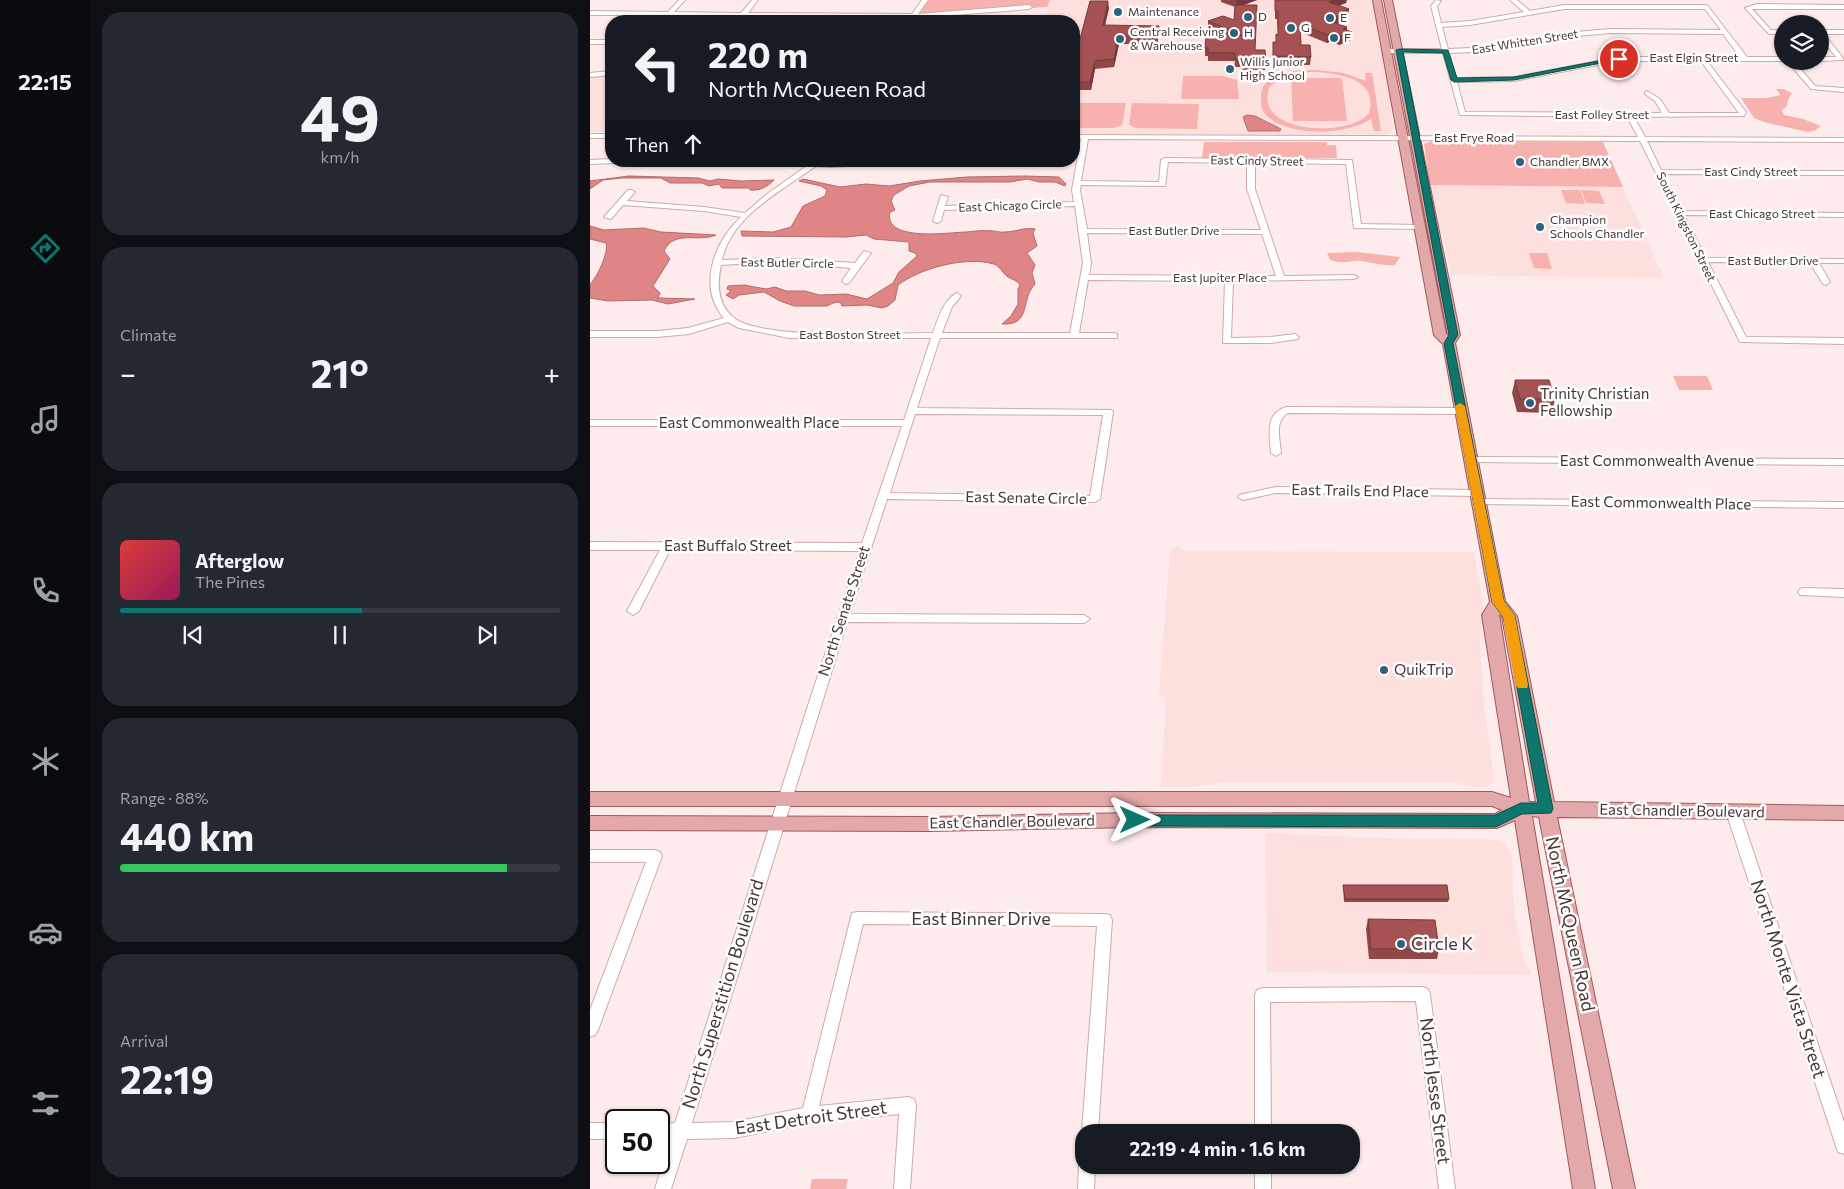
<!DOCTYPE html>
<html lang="en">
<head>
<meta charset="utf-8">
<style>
  :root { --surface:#171b24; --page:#242831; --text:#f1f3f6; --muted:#9ea1a6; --line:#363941; --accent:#0f766e }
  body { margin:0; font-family:Commissioner,sans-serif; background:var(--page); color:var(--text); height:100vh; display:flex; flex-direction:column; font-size:19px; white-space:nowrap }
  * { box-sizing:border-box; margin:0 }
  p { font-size:16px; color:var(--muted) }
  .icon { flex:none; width:28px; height:28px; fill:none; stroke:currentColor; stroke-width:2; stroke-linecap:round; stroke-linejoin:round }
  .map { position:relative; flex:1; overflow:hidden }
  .panel { display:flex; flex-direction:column; gap:12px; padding:12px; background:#0d0f14; width:500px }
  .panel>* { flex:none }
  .top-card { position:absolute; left:15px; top:15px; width:475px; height:152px; border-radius:20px; box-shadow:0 1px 4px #0004; background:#171b24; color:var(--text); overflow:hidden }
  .buttons { position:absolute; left:1184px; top:15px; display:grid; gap:10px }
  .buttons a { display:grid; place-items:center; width:55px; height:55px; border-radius:50%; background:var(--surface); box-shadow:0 1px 4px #0004; font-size:25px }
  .speed { position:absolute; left:15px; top:1109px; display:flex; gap:10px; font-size:25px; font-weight:700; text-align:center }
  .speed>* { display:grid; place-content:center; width:65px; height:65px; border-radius:50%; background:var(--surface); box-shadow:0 1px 4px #0004; line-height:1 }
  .speed .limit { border:2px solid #111; border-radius:8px; background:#fff; color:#111 }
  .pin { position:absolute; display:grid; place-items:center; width:42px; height:42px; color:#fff; margin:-21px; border:2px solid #fff; border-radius:50%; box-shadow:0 1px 5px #0007 }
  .me { position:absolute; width:55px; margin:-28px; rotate:90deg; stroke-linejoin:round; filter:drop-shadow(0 0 4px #0008) }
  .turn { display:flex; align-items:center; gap:18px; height:105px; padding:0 20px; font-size:22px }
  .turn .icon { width:65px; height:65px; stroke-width:2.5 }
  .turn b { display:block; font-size:35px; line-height:42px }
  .then { display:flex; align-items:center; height:48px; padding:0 20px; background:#0003; gap:10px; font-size:19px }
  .big { font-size:38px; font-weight:700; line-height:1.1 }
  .panel .tile { flex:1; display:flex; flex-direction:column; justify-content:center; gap:8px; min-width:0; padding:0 18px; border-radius:20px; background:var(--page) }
  .panel .dial { align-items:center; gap:0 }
  .dial b { font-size:65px; line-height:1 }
  .song { display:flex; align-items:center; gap:15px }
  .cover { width:60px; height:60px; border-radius:8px; background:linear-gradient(135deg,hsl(0 70% 55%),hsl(330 70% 35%)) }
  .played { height:5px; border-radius:2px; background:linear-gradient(90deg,var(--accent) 55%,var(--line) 55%) }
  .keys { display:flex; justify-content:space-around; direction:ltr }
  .heat { display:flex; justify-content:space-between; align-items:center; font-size:28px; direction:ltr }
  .charge { height:8px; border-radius:4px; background:linear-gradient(90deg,#34c759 88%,var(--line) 0) }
  .trip { position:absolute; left:485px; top:1124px; width:285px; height:50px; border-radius:20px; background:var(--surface); box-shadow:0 1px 4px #0004; font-weight:700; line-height:50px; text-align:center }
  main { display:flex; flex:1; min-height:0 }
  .dock { display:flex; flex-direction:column; width:90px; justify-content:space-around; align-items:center; background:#090b0e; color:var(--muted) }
  .dock .icon { width:35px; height:35px }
  .dock .active { color:var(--accent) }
  .dock b { font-size:22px; color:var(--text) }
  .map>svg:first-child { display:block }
</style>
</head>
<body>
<main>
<nav class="dock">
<b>22:15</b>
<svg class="icon active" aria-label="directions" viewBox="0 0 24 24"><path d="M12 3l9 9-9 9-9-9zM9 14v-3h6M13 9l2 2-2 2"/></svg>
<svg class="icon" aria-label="music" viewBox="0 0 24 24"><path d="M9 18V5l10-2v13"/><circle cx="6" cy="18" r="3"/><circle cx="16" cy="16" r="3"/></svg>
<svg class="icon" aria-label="phone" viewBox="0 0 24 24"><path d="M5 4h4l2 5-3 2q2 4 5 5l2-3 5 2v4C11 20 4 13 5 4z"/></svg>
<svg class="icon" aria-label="climate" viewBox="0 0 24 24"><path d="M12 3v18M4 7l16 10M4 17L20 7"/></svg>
<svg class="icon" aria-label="car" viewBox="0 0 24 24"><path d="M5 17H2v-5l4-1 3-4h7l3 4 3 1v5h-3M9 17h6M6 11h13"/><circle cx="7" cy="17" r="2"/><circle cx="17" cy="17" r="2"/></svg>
<svg class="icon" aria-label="filters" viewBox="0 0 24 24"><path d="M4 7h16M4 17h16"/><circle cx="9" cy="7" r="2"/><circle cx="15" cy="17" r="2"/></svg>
</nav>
<section class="panel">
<div class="tile dial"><b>49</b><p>km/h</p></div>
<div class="tile"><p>Climate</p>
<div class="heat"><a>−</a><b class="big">21°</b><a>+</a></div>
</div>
<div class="tile">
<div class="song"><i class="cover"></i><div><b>Afterglow</b><p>The Pines</p></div></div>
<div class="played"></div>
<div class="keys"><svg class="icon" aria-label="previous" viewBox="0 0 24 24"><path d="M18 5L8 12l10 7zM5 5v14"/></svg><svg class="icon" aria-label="pause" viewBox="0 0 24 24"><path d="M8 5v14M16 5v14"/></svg><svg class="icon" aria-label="next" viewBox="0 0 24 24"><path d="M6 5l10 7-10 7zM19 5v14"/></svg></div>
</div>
<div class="tile"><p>Range · 88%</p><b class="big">440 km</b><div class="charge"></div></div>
<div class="tile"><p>Arrival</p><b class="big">22:19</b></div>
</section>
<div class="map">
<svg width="1254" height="1189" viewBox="0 0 1254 1189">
  <rect width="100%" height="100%" fill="#fdeceb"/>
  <!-- built -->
  <path fill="#fddfde" d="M460,0H784L799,83L803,132L797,135L484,134V21H453Z
    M21,75V126L16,132H0V76Z
    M840,185L1033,187L1074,278L860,275L861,272L853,235L845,220Z
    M587,546L596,551L884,552L894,610L890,642L894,706L904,778L903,783L895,787L889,788L865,782H635L601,787H571L576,698L569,694L580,550Z
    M675,833L813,839H899L909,841L915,844L922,855L924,909L933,959L943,975L677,972Z"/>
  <!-- green -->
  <path fill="#f7b1af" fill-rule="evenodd" d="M338,0H460L457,7L328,16Z
    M726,70L754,73L776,81L775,73H782L791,131H784L781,119C757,135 698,138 676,115C671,110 671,104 671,97C671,71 707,70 726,70ZM719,72C743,72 790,77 779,113C759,139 660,133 680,86L695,77Z
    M593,76H633L647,80L649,99H591Z
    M701,78H752L757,121H703Z
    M1186,89H1193L1202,93L1198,100L1197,106L1192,110L1194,115L1213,119L1231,126L1226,130L1218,132L1174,122L1164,118L1151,98H1177L1190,95Z
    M484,103H536L532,125L524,128H484Z
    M542,103L609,104L607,129L546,128L539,125Z
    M842,141L1013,142L1033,187L840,185L834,144Z
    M614,142H737V145H746L747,158H612Z
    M971,190H990L995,204L976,203Z
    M991,190L1009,191L1015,204L996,203Z
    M767,252L810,257L805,265C793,266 784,263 772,261C760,260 754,265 740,260L737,253Z
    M939,253H957L962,269L944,268Z
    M1083,376H1117L1123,390H1089Z
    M222,1179H258L256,1189H220Z"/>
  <!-- water -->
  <path fill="#df8585" stroke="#b16d6d" d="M657,115L665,116L691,129L690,131H658L653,117Z
    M39,176L108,178L120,181L128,179L151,181L184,180C177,187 170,191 160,190L159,188H132L129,184L119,186L112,183H80L71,178H32L13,180L0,189V181Z
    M435,176L469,177L476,184L475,186L465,182H449L437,179L420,182H340L319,186L304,195L301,201L305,210L300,212C293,243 362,232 376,232C385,231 394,230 403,231C407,231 411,233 415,232C425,232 434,227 445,229L443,233L447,246L437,253L445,265L442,273L445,284C430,299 442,326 412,324L421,316L428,304V289L430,285C426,280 423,280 418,277C412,273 411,267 404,264C375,256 331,268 308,285L305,300L298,306L292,308L277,305L252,306L250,302L243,303L237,306H204L190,301L174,292L149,295L143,299L136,295L141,291L137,289L138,286L154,285L176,289L185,287L196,291H215L229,295L256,294L277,299L303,283L309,272L327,256L325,253L319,251V242L284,239L276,235L256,237L152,236L151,231L183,232L201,227L213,206L235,196L237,190L231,186L209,181L213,179L250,187L276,184L299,186L330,181L377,177Z
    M0,226L14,230L54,228L71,232L126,235C109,243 84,229 74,251L80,259L63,286L70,293L68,298L105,299L78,304L62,300L18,301L0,298V284C7,278 19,252 16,243L0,239Z"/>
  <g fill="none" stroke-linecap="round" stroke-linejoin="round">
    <defs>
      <path id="minor" d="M89,0H95L84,12L151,13L162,0H168L158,13L322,14L332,0H338L328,14L439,5L442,7L439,9L326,18L322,21L319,19L320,18L155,16L150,20L147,18L148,16H81L77,18L74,15H0V11L78,12Z
        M846,0L851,1L847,6L851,23L880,21L934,12L920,0H927L940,11L974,5H1117L1157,57H1192V61H1117L1156,112L1154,116L1044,117L1055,137L1254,138V142L1057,141L1071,170L1254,171V175L1073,174L1092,211L1254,213V217L1094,215L1116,258L1254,259V263H1229L1240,282L1236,285L1233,284L1220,263L1118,262L1156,337L1254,338V344L1150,342L1050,141L498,139L491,181L569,182L571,160L575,158L762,160L771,224L830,225L834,227L830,229L764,228L756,164L665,163V189L694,276L764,275L768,277L764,279L643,281L641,338L681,337L705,334L709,337L708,339L681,343H633L635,281L498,280L489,333H524L527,334V338H350L327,408L521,410L523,412L510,499L505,502L297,499L260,614L494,615L500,619L494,623L257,622L102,1123L144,1122L213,1108L262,913L267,912L515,914L520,915L522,920L508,1132H494V1136L492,1132L507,926L273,924L229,1106L318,1097L324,1099L326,1105L320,1189H304L309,1114L219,1123L144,1138L97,1139L81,1189H65L80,1140H69V1124L85,1123L222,693L270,551L80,550L49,611L43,615L37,611L70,550H0V542L272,543L312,426H0V420H314L341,338H199L149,328L138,322L99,334L67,337H0V331H67L98,328L134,318C107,287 124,242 151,217L114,211L33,205L21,219L14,217L38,190H41L45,192L37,201L114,207L155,213L177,194L218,165L203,161L240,163L323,161L320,163L240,167L226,166C193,190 141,216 132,260L185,258L265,263L274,251L281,253L259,283L256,284L252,281L261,268L185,262L131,265C127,284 127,304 144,318C171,340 303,333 343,333C348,319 353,300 367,293L371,296L362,307L352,333H480L493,263L485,206L354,210L351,221L347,223L343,221L351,195L358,197L355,206L484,202L482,190L491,139H484V135L1048,137L1037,117L870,115L853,53H796L793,51L796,49H852L841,6ZM974,9H1115L1131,30L1020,29L975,33L905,47L858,49L852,27L880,25ZM1020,33L1133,34L1150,57H1029L924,77L866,78L859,53L905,51L975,37ZM1029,61H1111L1149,113H1079L1070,99L1057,91L1055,92V94L1065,101L1072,113L875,112L867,82L924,81ZM578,162L657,163V189L671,230L497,229L490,190L491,185L575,186ZM497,233L672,234L686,276L499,275L501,263ZM325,414L513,415L500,496L300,493Z
        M1167,4L1254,5V9H1162L1181,30H1192V34H1179L1155,8Z
        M1230,30H1254V34H1234L1253,58V60L1230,61V57H1246L1230,37Z
        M0,40H21V44H0Z
        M1197,61H1204L1225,86L1254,88V92L1221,89Z
        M21,71V75L0,77V73Z
        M0,134H21V138H0Z
        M21,159V161H24V163L0,164V160Z
        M696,407L871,408L876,411L871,414L698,413C684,421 690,439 691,453L686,456L681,453C680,436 674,414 696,407Z
        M881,457L1254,459V465L877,462L876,460L877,458Z
        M686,487L887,490L892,493L887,496L686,493L653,500L648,497L649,495Z
        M889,499L1254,502V508L885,504L884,502L885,500Z
        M1214,588L1254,589V597L1210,595L1208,592L1210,589Z
        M1143,806L1148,808L1150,812L1254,1122V1154L1248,1152L1246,1146L1136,812L1138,808Z
        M0,850H65L70,852L72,856L8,1030L5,1035L0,1037V1010L56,862H0Z
        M833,987L838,989L840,994L865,1189H849L826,1001L680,1002L681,1132H665V995L667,990L672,988Z
        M0,1123H26V1139H0Z
        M494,1158V1165H505L504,1189H488L489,1165L491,1159Z
        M665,1165H681V1189H665Z"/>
      <path id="major" d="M783,0H791L856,334L858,336L794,0H802L870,335L865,343L915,601L927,616L964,802L1254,806V820L967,817L1045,1189H1023L949,817L942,816L1005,1189H983L925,820L907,828L545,827L340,831L0,830V816L340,817L545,813L905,814L912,810L902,806H0V792H902L921,798L892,615L900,602L853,344L844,335ZM909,614L912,617L946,802H939Z"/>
    </defs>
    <!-- minor casing -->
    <use href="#minor" stroke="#d0a9a8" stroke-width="2"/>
    <!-- major casing -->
    <use href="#major" stroke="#a05a5b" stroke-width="2"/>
    <!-- minor -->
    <use href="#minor" fill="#fff" fill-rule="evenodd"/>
    <!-- major -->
    <use href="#major" fill="#e3a8a9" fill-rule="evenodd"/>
  </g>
  <!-- wall -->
  <path fill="#8f4748" d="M631,0H667L653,5L665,50H675V70H652V67H644L645,61H618V56H615V48L634,36L618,29V21L644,20L645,7L631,2Z
    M685,0L756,3L749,5L758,17L755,18V21L747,24L757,30L761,40L749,45L741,41L737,43L710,32L711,45L721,57L720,65H683V42H686L688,35L687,19H685Z
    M519,8L515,25L569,34L567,44H529L524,67L505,69L501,90H484V47H488Z
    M925,380L965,399L962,413L927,412L922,393Z
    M753,885L859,899L858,902H754Z
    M778,919L849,949L847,959H779L776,929Z"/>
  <!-- shaded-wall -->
  <path fill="#74393b" d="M646,0H667L646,8Z
    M743,0H757L756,3L738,10L739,2Z
    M518,1L519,8L513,33V25Z
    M759,9L758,17L755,18V21L736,28L737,20L751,12Z
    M569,26V34L567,44V36Z
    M757,27V34L762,32L761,40L749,45L750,36L753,29Z
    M742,33L741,41L737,43L738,35Z
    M529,36V44L524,67V59Z
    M505,61V69L501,90L500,82Z"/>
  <!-- building -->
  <path fill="#a65254" stroke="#74393b" d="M685,0H743L739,2L759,9L751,12L755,13L737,20L757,27L753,29L762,32L750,36L742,33L738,35L710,24L711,45H720L721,57L683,56V42H686V34L688,35V11H685Z
    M500,1H518L513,25L569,26L567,36H529L524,59L505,61L500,82H484V47H488Z
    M645,5H667L665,50H675L676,62H652L653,59H645V53H618V48H615L616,37L618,36H654L618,21L633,16L644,20Z
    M925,380H959L965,399H930Z
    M753,885H857L859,899H755Z
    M778,919L845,920L849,949H781Z"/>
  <!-- route -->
  <path fill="#0f766e" stroke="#0a4d48" d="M809,49L858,50L867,78L924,77L1029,57L1032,59L924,80L864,82L861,80L853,53L813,52L868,335L863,343L914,601L925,616L928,632L963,809L961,813L932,814L906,827L545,826L540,824L538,820L540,816L545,815H905L931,803H948L917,632L913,617L902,602L854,343L859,335L806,50Z"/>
  <!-- slow -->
  <path fill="#f59e0b" d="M870,403L875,406L914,601L925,616L938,685L937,688H928L926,685L913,617L902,602L865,406Z"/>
  <!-- markers -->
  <g fill="#2a637d" stroke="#fefefe" stroke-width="2">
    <circle cx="528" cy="12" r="5"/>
    <circle cx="658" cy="17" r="5"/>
    <circle cx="740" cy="18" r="5"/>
    <circle cx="701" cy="28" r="5"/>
    <circle cx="644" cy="33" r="5"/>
    <circle cx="744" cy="38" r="5"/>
    <circle cx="530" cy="39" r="5"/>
    <circle cx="640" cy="69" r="5"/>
    <circle cx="930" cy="162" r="5"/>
    <circle cx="950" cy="227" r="5"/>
    <circle cx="940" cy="403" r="5"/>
    <circle cx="794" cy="670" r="5"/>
    <circle cx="811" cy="944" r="5"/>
  </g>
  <g text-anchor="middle" stroke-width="5" stroke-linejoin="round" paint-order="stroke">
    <!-- far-poi labels -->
    <g font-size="12" fill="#463636" stroke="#fefefe" text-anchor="start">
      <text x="538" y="16">Maintenance</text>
      <text x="668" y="21">D</text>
      <text x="750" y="22">E</text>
      <text x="711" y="32">G</text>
      <text x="540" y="36">Central Receiving<tspan x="540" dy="14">&amp; Warehouse</tspan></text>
      <text x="654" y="37">H</text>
      <text x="754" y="42">F</text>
      <text x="650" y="66">Willis Junior<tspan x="650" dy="14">High School</tspan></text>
      <text x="940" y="166">Chandler BMX</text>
      <text x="960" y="224">Champion<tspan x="960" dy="14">Schools Chandler</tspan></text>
    </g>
    <!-- far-street labels -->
    <g font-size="12" fill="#463636" stroke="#fefefe">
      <text transform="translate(935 42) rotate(-9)" y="4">East Whitten Street</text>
      <text x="1104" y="62">East Elgin Street</text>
      <text x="1012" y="119">East Folley Street</text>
      <text x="884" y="142">East Frye Road</text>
      <text transform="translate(667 161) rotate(1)" y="4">East Cindy Street</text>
      <text x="1161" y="176">East Cindy Street</text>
      <text transform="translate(420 206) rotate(-2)" y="4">East Chicago Circle</text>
      <text x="1172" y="218">East Chicago Street</text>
      <text transform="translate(1096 227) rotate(64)" y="4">South Kingston Street</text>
      <text x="584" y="235">East Butler Drive</text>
      <text x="1183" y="265">East Butler Drive</text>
      <text transform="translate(197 263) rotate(1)" y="4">East Butler Circle</text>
      <text x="630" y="282">East Jupiter Place</text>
      <text x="260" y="339">East Boston Street</text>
    </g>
    <!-- poi labels -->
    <g font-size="15" fill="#463636" stroke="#fefefe" text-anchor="start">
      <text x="950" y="399">Trinity Christian<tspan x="950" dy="17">Fellowship</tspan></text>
      <text x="804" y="675">QuikTrip</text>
    </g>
    <!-- street labels -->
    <g font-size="15" fill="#463636" stroke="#fefefe">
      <text x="159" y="428">East Commonwealth Place</text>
      <text x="1067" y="466">East Commonwealth Avenue</text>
      <text transform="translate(770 491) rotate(1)" y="5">East Trails End Place</text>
      <text transform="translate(436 498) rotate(1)" y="5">East Senate Circle</text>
      <text transform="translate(1071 503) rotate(1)" y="5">East Commonwealth Place</text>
      <text x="138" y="551">East Buffalo Street</text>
      <text transform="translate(254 611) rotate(-72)" y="5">North Senate Street</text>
      <text transform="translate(1092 811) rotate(1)" y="5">East Chandler Boulevard</text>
      <text transform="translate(422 822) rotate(-1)" y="5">East Chandler Boulevard</text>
    </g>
    <!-- near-street labels -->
    <g font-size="18" fill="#463636" stroke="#fefefe">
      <text x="391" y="925">East Binner Drive</text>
      <text transform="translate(980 924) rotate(78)" y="6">North McQueen Road</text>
      <text transform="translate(1198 979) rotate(72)" y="6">North Monte Vista Street</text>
      <text transform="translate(133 994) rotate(-73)" y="6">North Superstition Boulevard</text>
      <text transform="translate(845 1091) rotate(83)" y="6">North Jesse Street</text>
      <text transform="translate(221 1118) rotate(-8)" y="6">East Detroit Street</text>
    </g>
    <!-- near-poi labels -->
    <g font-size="18" fill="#463636" stroke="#fefefe" text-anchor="start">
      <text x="821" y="950">Circle K</text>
    </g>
  </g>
</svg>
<div class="buttons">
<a><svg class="icon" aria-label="layers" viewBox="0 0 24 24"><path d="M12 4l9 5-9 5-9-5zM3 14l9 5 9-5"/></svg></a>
</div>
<div class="speed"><div class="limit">50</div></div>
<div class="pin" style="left:1029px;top:59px;background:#d93025"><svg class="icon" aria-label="arrive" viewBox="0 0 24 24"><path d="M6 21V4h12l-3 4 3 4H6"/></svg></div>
<svg class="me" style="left:545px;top:820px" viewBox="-20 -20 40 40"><path d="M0-17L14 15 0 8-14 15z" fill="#0f766e" stroke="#fff" stroke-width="4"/></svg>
<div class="trip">22:19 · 4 min · 1.6 km</div>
<div class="top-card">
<div class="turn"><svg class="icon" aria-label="left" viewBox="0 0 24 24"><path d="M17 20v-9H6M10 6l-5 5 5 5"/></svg><div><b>220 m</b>North McQueen Road</div></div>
<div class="then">Then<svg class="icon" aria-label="ahead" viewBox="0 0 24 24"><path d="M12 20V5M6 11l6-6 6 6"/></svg></div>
</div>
</div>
</main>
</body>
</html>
